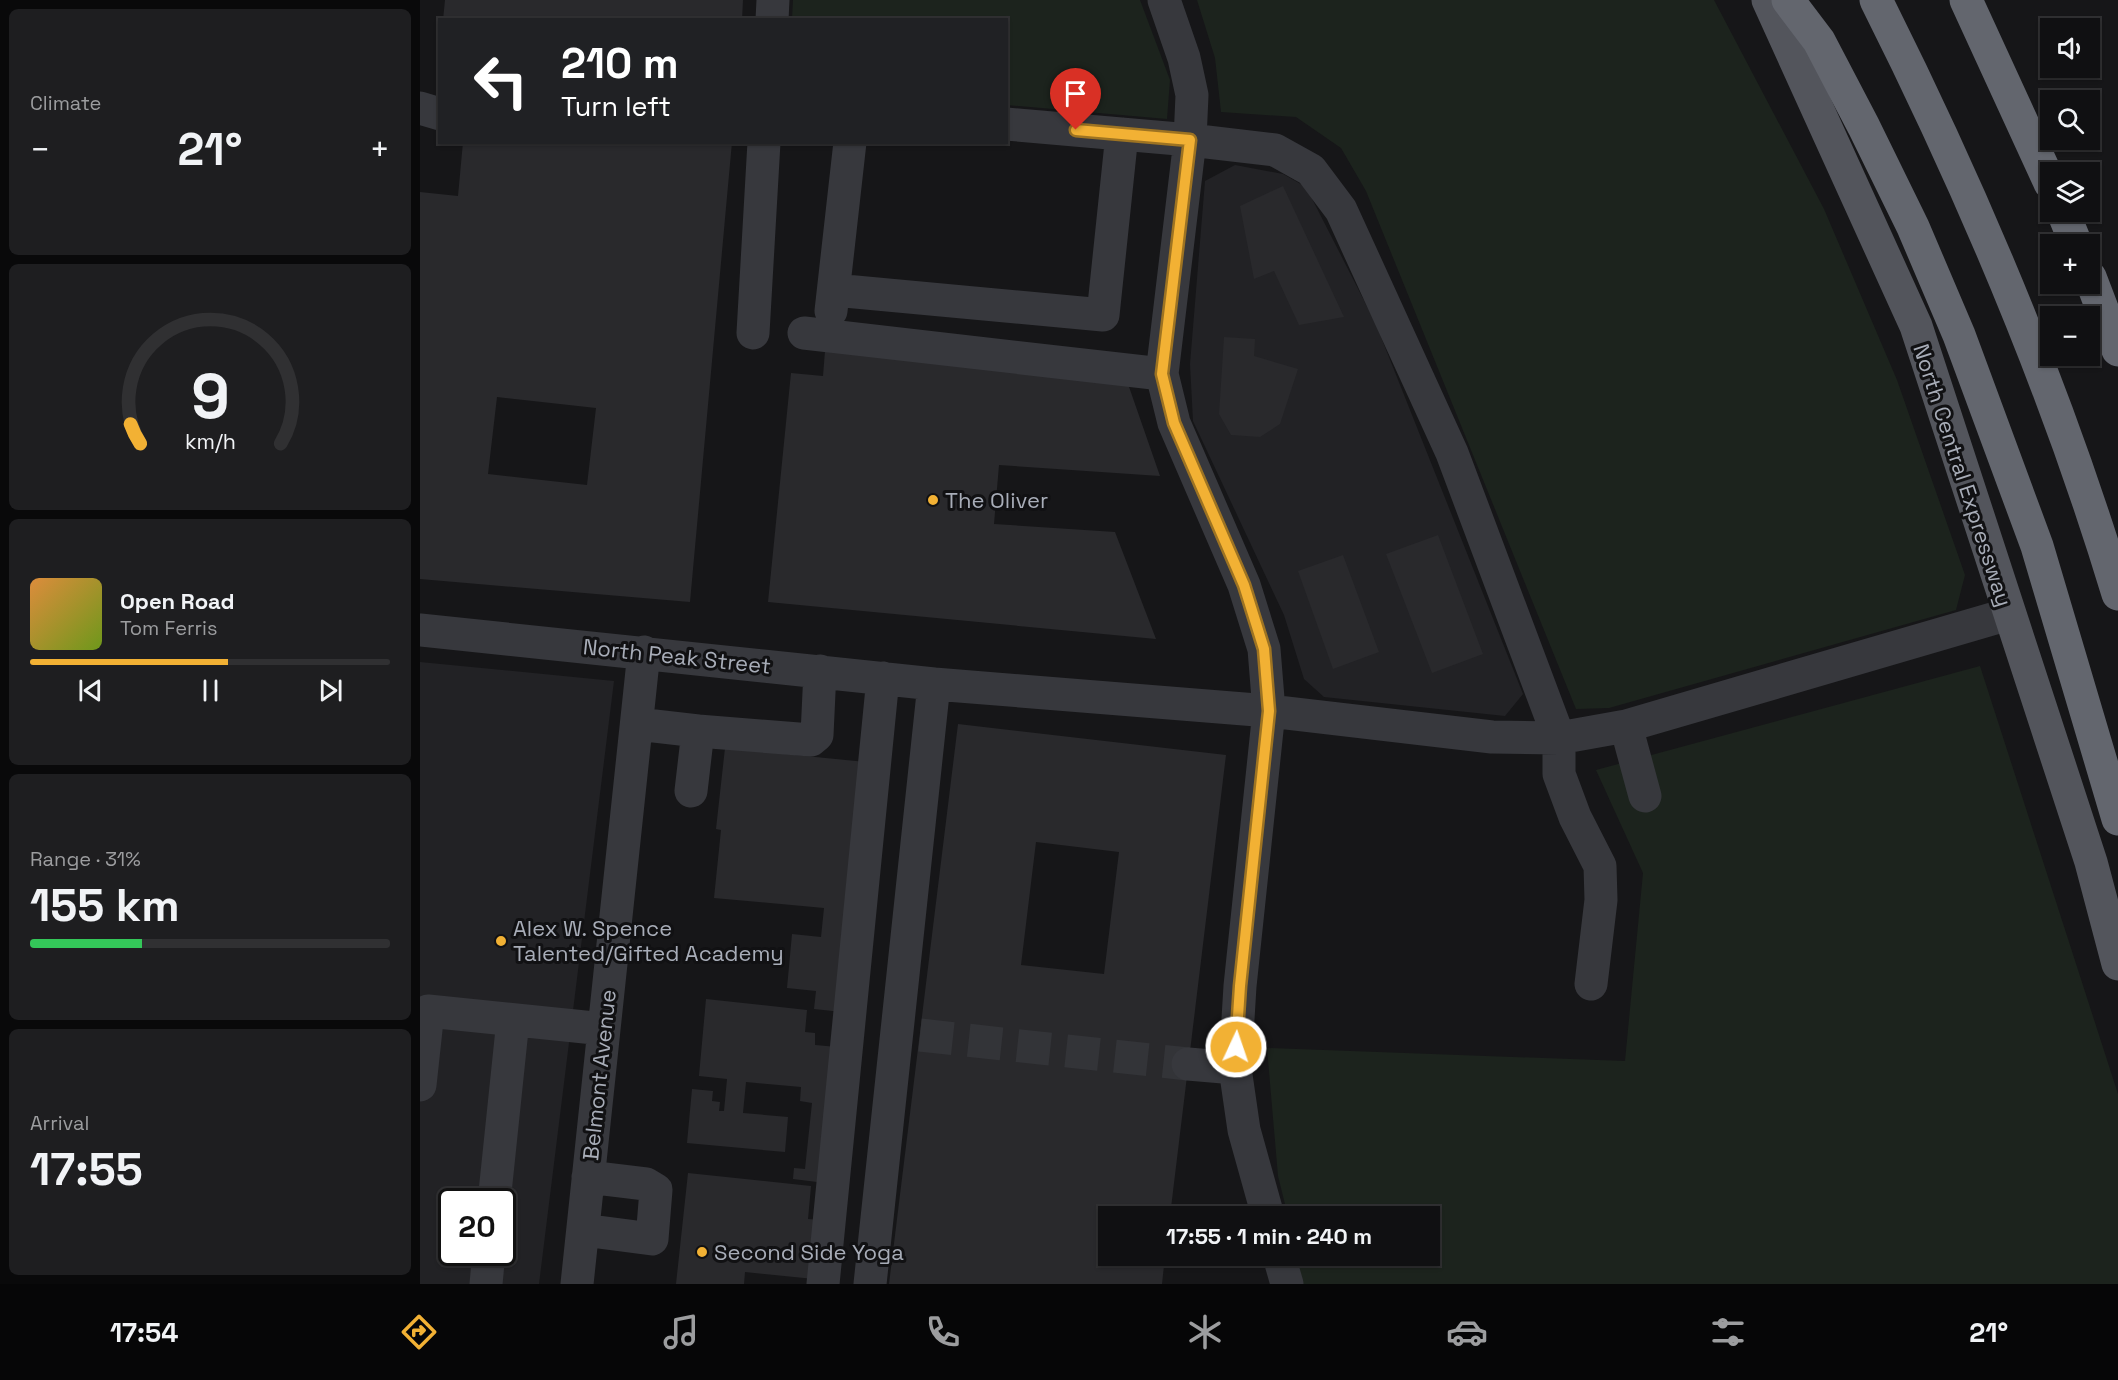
<!DOCTYPE html>
<html lang="en">
<head>
<meta charset="utf-8">
<style>
  :root { --surface:#101012; --page:#1e1e20; --text:#f1f3f6; --muted:#9c9d9f; --line:#303032; --accent:#f2b134 }
  body { margin:0; font-family:"Space Grotesk",sans-serif; background:var(--page); color:var(--text); height:100vh; display:flex; flex-direction:column; font-size:22px; white-space:nowrap }
  * { box-sizing:border-box; margin:0 }
  p { font-size:20px; color:var(--muted) }
  .icon { flex:none; width:33px; height:33px; fill:none; stroke:currentColor; stroke-width:2; stroke-linecap:round; stroke-linejoin:round }
  .map { position:relative; flex:1; overflow:hidden }
  .sheet { display:flex; flex-direction:column; gap:9px; padding:9px; background:#09090a; width:420px }
  .sheet>* { flex:none }
  .hud { position:absolute; left:18px; top:18px; width:570px; height:126px; border-radius:0px; box-shadow:0 2px 4px #0004,0 0 0 2px var(--line); background:#202124; color:#fff; overflow:hidden }
  .buttons { position:absolute; left:1620px; top:18px; display:grid; gap:12px }
  .buttons a { display:grid; place-items:center; width:60px; height:60px; border-radius:0px; background:var(--surface); box-shadow:0 2px 4px #0004,0 0 0 2px var(--line); font-size:30px }
  .speed { position:absolute; left:18px; top:1188px; display:flex; gap:12px; font-size:30px; font-weight:700; text-align:center }
  .speed>* { display:grid; place-content:center; width:78px; height:78px; border-radius:50%; background:var(--surface); box-shadow:0 2px 4px #0004,0 0 0 2px var(--line); line-height:1 }
  .speed .limit { border:3px solid #111; border-radius:9px; background:#fff; color:#111 }
  .pin { position:absolute; display:grid; place-items:center; width:51px; height:51px; color:#fff; margin:-62px -26px; border-radius:50% 50% 50% 0; rotate:-45deg; box-shadow:0 0 6px #0007 }
  .pin .icon { rotate:45deg }
  .me { position:absolute; width:66px; margin:-33px; rotate:3deg; stroke-linejoin:round; filter:drop-shadow(0 0 4px #0008) }
  .turn { display:flex; align-items:center; gap:21px; height:126px; padding:0 24px; font-size:27px }
  .turn .icon { width:78px; height:78px; stroke-width:2.5 }
  .turn b { display:block; font-size:42px; line-height:51px }
  .big { font-size:45px; font-weight:700; line-height:1.1 }
  .sheet .tile { flex:1; display:flex; flex-direction:column; justify-content:center; gap:9px; min-width:0; padding:0 21px; border-radius:9px; background:var(--page) }
  .sheet .dial { align-items:center; gap:0 }
  .dial svg { height:156px; overflow:visible; fill:none; stroke:var(--line); stroke-width:7; stroke-linecap:round; text-anchor:middle }
  .dial text { fill:var(--text); stroke:none }
  .song { display:flex; align-items:center; gap:18px }
  .cover { width:72px; height:72px; border-radius:9px; background:linear-gradient(135deg,hsl(30 70% 55%),hsl(80 70% 35%)) }
  .played { height:6px; border-radius:3px; background:linear-gradient(90deg,var(--accent) 55%,var(--line) 55%) }
  .keys { display:flex; justify-content:space-around; direction:ltr }
  .heat { display:flex; justify-content:space-between; align-items:center; font-size:33px; direction:ltr }
  .charge { height:9px; border-radius:4px; background:linear-gradient(90deg,#34c759 31%,var(--line) 0) }
  .trip { position:absolute; left:678px; top:1206px; width:342px; height:60px; border-radius:0px; background:var(--surface); box-shadow:0 2px 4px #0004,0 0 0 2px var(--line); font-weight:700; line-height:60px; text-align:center }
  .tabs { display:flex; height:96px; justify-content:space-around; align-items:center; background:#060607; color:var(--muted) }
  .tabs .icon { width:42px; height:42px }
  .tabs .on { color:var(--accent) }
  .tabs b { font-size:27px; color:var(--text) }
  main { display:flex; flex:1; min-height:0 }
  .map>svg:first-child { display:block }
</style>
</head>
<body>
<main>
<section class="sheet">
<div class="tile"><p>Climate</p>
<div class="heat"><a>−</a><b class="big">21°</b><a>+</a></div>
</div>
<div class="tile dial"><svg viewBox="0 0 100 80">
<path d="M14 69A42 42 0 1 1 86 69"/>
<path d="M14 69A42 42 0 0 1 9 59" stroke="#f2b134"/>
<text x="50" y="56" font-size="32" font-weight="700">9</text>
<text x="50" y="72" font-size="11">km/h</text>
</svg></div>
<div class="tile">
<div class="song"><i class="cover"></i><div><b>Open Road</b><p>Tom Ferris</p></div></div>
<div class="played"></div>
<div class="keys"><svg class="icon" aria-label="previous" viewBox="0 0 24 24"><path d="M18 5L8 12l10 7zM5 5v14"/></svg><svg class="icon" aria-label="pause" viewBox="0 0 24 24"><path d="M8 5v14M16 5v14"/></svg><svg class="icon" aria-label="next" viewBox="0 0 24 24"><path d="M6 5l10 7-10 7zM19 5v14"/></svg></div>
</div>
<div class="tile"><p>Range · 31%</p><b class="big">155 km</b><div class="charge"></div></div>
<div class="tile"><p>Arrival</p><b class="big">17:55</b></div>
</section>
<div class="map">
<svg width="1698" height="1284" viewBox="0 0 1698 1284">
  <rect width="100%" height="100%" fill="#161618"/>
  <!-- built -->
  <path fill="#222225" fill-rule="evenodd" d="M815,165L863,174L886,187L955,322L1103,694L1085,716L904,697L884,679L864,615L773,421L770,364L785,181Z
    M0,662L194,681L119,1284H0ZM32,1202H82V1252H32Z"/>
  <!-- green -->
  <path fill="#1c231d" d="M373,0H720L750,80L747,119L587,105L586,20L372,19Z
    M777,0H1294L1404,209L1477,380L1545,575L1536,610L1189,708L1156,709L946,191L921,148L876,117L801,112L795,58Z
    M1560,666L1698,1094V1284H883L877,1256H1010V1216H868L858,1176L847,1048L1205,1061L1223,873L1176,770Z"/>
  <!-- building -->
  <path fill="#29292c" fill-rule="evenodd" d="M25,0H323L322,20H23Z
    M43,142H312L270,602L0,579V192L38,196ZM77,397L176,408L167,485L68,474Z
    M863,186L924,317L879,325L854,271L834,279L820,206Z
    M804,337L835,339L834,356L878,369L860,424L840,437L811,435L799,414Z
    M405,351L707,381L740,476L579,465L574,524L695,532L736,639L348,602L371,373L403,376Z
    M1018,535L1063,654L1012,673L966,554Z
    M923,555L959,652L913,669L878,571Z
    M538,724L806,755L750,1216H688V1256H745L742,1284H469ZM616,842L699,852L684,974L601,965Z
    M305,748L446,762L422,1012L394,1009L396,991L367,988L372,934L401,937L404,908L294,898L301,830L296,829Z
    M286,999L387,1010L385,1032L395,1033V1045L417,1047L405,1183L373,1179L374,1168L385,1169L392,1103L380,1101L381,1087L326,1082L323,1113L368,1117L365,1152L267,1143L272,1089L293,1091L292,1101L300,1102L299,1111H304L307,1079L279,1076Z
    M268,1173L391,1186L388,1219L400,1220L394,1279L325,1272L324,1284H256Z"/>
  <g fill="none" stroke-linecap="round" stroke-linejoin="round">
    <!-- minor-tunnel -->
    <path stroke="#333438" stroke-width="33" stroke-dasharray="33 16" stroke-linecap="butt" d="M500,1035L768,1064"/>
    <!-- minor -->
    <path stroke="#37383d" stroke-width="33" d="M352,20L353,0
      M0,108L20,114
      M586,124L770,140L772,95L764,58L744,0
      M414,290L683,315L702,134
      M411,311L430,142
      M333,333L344,142
      M384,333L742,374
      M0,630L514,684
      M217,724L278,731L391,740L397,735L400,671
      M1206,726L1225,796
      M271,791L278,731
      M1171,984L1181,900L1180,866L1155,817L1139,774V738L1032,453L921,210L891,170L855,150L770,140L742,374L754,423L824,585L844,649L849,711L1072,737L1139,738L1206,726L1589,614
      M768,1064L815,1068
      M0,1085L8,1011L184,1029
      M74,1202L93,1020
      M163,1230L232,1239L236,1190L226,1184L168,1177
      M859,1256L867,1284
      M66,1284L69,1252
      M157,1284L224,652
      M403,1284L463,678
      M450,1284L514,684L849,711L820,986L815,1068L824,1130L848,1216"/>
    <!-- major -->
    <path stroke="#53555c" stroke-width="33" d="M1348,0L1496,326L1671,862L1698,964"/>
    <!-- highway -->
    <path stroke="#63666e" stroke-width="33" d="M1368,0L1399,41L1444,127L1493,227L1539,335L1617,546L1698,819
      M1456,0C1552,191 1636,389 1698,594
      M1546,0L1630,183
      M1643,212L1656,244
      M1670,277L1698,350"/>
  </g>
  <g fill="none" stroke-linecap="round" stroke-linejoin="round">
    <defs>
      <path id="route" d="M656,130L770,140L742,374L754,423L824,585L844,649L849,711L820,986L816,1047"/>
    </defs>
    <!-- route casing -->
    <use href="#route" stroke="#9d7322" stroke-width="15"/>
    <!-- route -->
    <use href="#route" stroke="#f2b134" stroke-width="10"/>
  </g>
  <!-- markers -->
  <g fill="#f2b134" stroke="#111113" stroke-width="2">
    <circle cx="513" cy="500" r="6"/>
    <circle cx="81" cy="941" r="6"/>
    <circle cx="282" cy="1252" r="6"/>
  </g>
  <g text-anchor="middle" stroke-width="6" stroke-linejoin="round" paint-order="stroke">
    <!-- street labels -->
    <g font-size="22" fill="#a8adb8" stroke="#111113">
      <text transform="translate(1543 475) rotate(72)" y="8">North Central Expressway</text>
      <text transform="translate(257 656) rotate(6)" y="8">North Peak Street</text>
      <text transform="translate(179 1075) rotate(-84)" y="8">Belmont Avenue</text>
    </g>
    <!-- poi labels -->
    <g font-size="22" fill="#a8adb8" stroke="#111113" text-anchor="start">
      <text x="525" y="508">The Oliver</text>
      <text x="93" y="936">Alex W. Spence<tspan x="93" dy="25">Talented/Gifted Academy</tspan></text>
      <text x="294" y="1260">Second Side Yoga</text>
    </g>
  </g>
</svg>
<div class="buttons">
<a><svg class="icon" aria-label="sound" viewBox="0 0 24 24"><path d="M4 9h4l5-4v14l-5-4H4zM17 9q2 3 0 6"/></svg></a>
<a><svg class="icon" aria-label="search" viewBox="0 0 24 24"><circle cx="10" cy="10" r="6"/><path d="M15 15l6 6"/></svg></a>
<a><svg class="icon" aria-label="layers" viewBox="0 0 24 24"><path d="M12 4l9 5-9 5-9-5zM3 14l9 5 9-5"/></svg></a>
<a>+</a>
<a>−</a>
</div>
<div class="speed"><div class="limit">20</div></div>
<div class="pin" style="left:656px;top:130px;background:#d93025"><svg class="icon" aria-label="arrive" viewBox="0 0 24 24"><path d="M6 21V4h12l-3 4 3 4H6"/></svg></div>
<svg class="me" style="left:816px;top:1047px" viewBox="-20 -20 40 40"><circle r="17" fill="#f2b134" stroke="#fff" stroke-width="3"/><path d="M0-11L8 9 0 5-8 9z" fill="#fff"/></svg>
<div class="trip">17:55 · 1 min · 240 m</div>
<div class="hud">
<div class="turn"><svg class="icon" aria-label="left" viewBox="0 0 24 24"><path d="M17 20v-9H6M10 6l-5 5 5 5"/></svg><div><b>210 m</b>Turn left</div></div>
</div>
</div>
</main>
<nav class="tabs">
<b>17:54</b>
<svg class="icon on" aria-label="directions" viewBox="0 0 24 24"><path d="M12 3l9 9-9 9-9-9zM9 14v-3h6M13 9l2 2-2 2"/></svg>
<svg class="icon" aria-label="music" viewBox="0 0 24 24"><path d="M9 18V5l10-2v13"/><circle cx="6" cy="18" r="3"/><circle cx="16" cy="16" r="3"/></svg>
<svg class="icon" aria-label="phone" viewBox="0 0 24 24"><path d="M5 4h4l2 5-3 2q2 4 5 5l2-3 5 2v4C11 20 4 13 5 4z"/></svg>
<svg class="icon" aria-label="climate" viewBox="0 0 24 24"><path d="M12 3v18M4 7l16 10M4 17L20 7"/></svg>
<svg class="icon" aria-label="car" viewBox="0 0 24 24"><path d="M5 17H2v-5l4-1 3-4h7l3 4 3 1v5h-3M9 17h6M6 11h13"/><circle cx="7" cy="17" r="2"/><circle cx="17" cy="17" r="2"/></svg>
<svg class="icon" aria-label="filters" viewBox="0 0 24 24"><path d="M4 7h16M4 17h16"/><circle cx="9" cy="7" r="2"/><circle cx="15" cy="17" r="2"/></svg>
<b>21°</b>
</nav>
</body>
</html>
